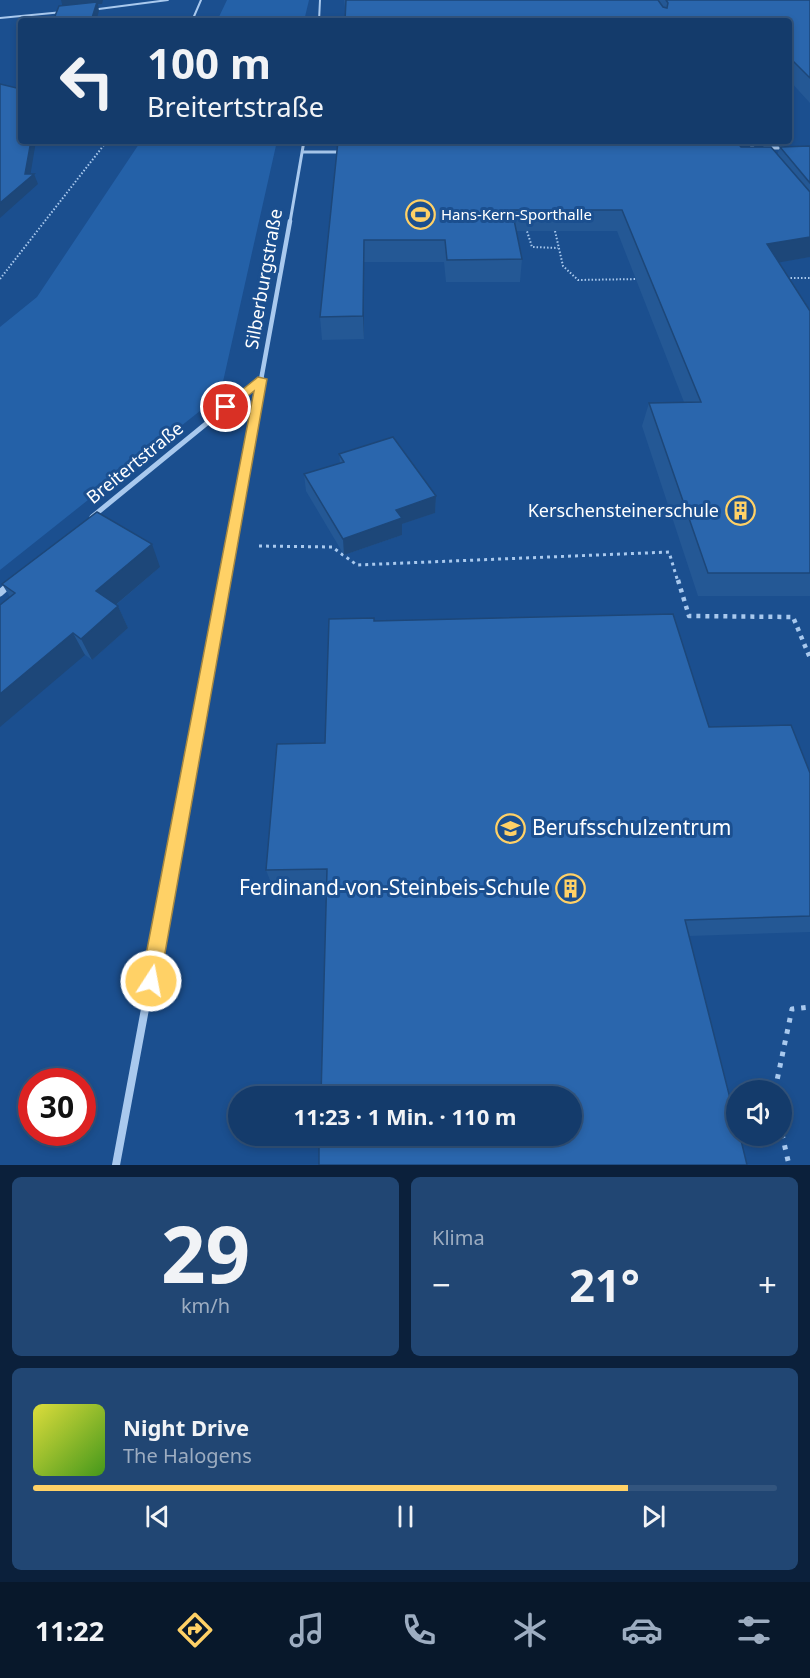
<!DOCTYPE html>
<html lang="de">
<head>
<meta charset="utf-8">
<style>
  :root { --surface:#143b6b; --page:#214673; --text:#f1f3f6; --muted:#9dadc1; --line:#33557e; --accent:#ffd166 }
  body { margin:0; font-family:"Noto Sans",sans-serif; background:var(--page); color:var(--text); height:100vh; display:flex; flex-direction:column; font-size:22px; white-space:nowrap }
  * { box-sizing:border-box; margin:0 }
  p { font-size:20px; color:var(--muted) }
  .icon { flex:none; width:33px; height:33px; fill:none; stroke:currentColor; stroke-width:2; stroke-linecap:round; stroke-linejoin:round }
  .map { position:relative; height:1165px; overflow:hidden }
  .drawer { display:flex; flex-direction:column; gap:12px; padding:12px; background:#0b203b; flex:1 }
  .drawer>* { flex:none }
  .hud { position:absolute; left:18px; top:18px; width:774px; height:126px; border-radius:6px; box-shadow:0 3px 9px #0003,0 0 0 2px var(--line); background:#143b6b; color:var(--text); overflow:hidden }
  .fabs { position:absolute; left:726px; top:1080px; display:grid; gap:12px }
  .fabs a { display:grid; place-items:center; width:66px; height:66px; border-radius:50%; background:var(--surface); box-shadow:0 3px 9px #0003,0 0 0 2px var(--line); font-size:30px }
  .speed { position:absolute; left:18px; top:1068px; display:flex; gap:12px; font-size:30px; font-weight:700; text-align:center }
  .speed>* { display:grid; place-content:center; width:78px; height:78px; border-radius:50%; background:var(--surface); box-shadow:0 3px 9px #0003,0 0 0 2px var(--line); line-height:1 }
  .speed .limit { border:9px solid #d22; background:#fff; color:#111 }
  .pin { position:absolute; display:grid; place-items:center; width:51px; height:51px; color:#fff; margin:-26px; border:3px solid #fff; border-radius:50%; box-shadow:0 2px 6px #0007 }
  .me { position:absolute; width:66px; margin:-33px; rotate:11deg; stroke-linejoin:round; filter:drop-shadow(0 0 4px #0008) }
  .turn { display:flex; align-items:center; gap:21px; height:126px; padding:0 30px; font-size:27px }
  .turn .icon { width:78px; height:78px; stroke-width:2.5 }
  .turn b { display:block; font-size:42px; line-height:51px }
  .big { font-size:45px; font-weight:700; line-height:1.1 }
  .drawer .widget { flex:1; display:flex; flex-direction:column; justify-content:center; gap:9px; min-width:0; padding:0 21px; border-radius:9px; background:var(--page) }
  .drawer .dial { align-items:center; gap:0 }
  .dial b { font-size:78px; line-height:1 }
  .song { display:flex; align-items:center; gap:18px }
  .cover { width:72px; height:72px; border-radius:9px; background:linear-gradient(135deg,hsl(60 70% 55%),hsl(100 70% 35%)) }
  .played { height:6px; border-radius:3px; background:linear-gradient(90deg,var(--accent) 80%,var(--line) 80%) }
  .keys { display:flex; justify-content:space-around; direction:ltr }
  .heat { display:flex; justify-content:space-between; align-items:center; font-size:33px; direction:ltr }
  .drawer .tiles { flex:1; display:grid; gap:12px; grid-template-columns:1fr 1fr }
  .widget:last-child { grid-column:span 2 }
  .trip { position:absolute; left:228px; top:1086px; width:354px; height:60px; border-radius:30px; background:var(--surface); box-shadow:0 3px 9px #0003,0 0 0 2px var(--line); font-weight:700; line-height:60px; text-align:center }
  .tab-bar { display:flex; height:96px; justify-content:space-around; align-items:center; background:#08182b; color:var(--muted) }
  .tab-bar .icon { width:42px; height:42px }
  .tab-bar .on { color:var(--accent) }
  .tab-bar b { font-size:27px; color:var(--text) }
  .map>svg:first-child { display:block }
</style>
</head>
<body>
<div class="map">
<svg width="810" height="1165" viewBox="0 0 810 1165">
  <rect width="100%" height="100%" fill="#1b4f8f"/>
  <!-- green -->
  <path fill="#2461a8" d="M227,0H309L304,21H217Z
    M141,141H277L220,395L0,570V327L37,297Z"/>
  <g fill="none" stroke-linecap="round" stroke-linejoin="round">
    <!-- path-far3 -->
    <path stroke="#a9c9ee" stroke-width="2" stroke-dasharray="1.5 2" stroke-linecap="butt" d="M526,228L532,247L558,248
      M555,231L563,266L578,280L640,279
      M787,278H810
      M0,279L107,141"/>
    <!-- path-far2 -->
    <path stroke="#a9c9ee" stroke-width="3" stroke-dasharray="3 4" stroke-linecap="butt" d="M259,546L332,547L357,565L669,552L678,582"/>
    <!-- path-far1 -->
    <path stroke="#a9c9ee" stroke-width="4.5" stroke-dasharray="4 5" stroke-linecap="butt" d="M678,580L689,616L793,617L810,658"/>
    <!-- path -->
    <path stroke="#a9c9ee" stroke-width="5" stroke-dasharray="4.5 7" stroke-linecap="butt" d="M775,1090L792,1009L810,1007
      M782,1134L789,1165"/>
    <!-- minor-far5 -->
    <path stroke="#a9c9ee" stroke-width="2" d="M91,10L168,0
      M0,18L63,12
      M192,21L201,0
      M319,21L320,0"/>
    <!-- minor-far4 -->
    <path stroke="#a9c9ee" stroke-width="3" d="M748,141L757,153
      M764,148H787
      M302,152H343
      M290,222L304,141"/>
    <!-- minor-far3 -->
    <path stroke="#a9c9ee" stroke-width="4.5" d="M261,380L290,221"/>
    <!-- minor-far2 -->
    <path stroke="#a9c9ee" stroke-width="5" d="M92,517L261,379
      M225,582L262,379"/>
    <!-- minor-far1 -->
    <path stroke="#a9c9ee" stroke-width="7" d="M0,593L10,584
      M177,838L225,580"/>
    <!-- minor -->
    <path stroke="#a9c9ee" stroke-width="8" d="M116,1165L177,837"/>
  </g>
  <!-- wall -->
  <path fill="#245895" d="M344,0H810V103L789,80V21L345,8Z
    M338,141L741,147L777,155L780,147L810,146V257L779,262L810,310V596H698L642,426L649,403L684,402L617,231H516L522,259L520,282H446L444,262H364V339L322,340L320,317Z
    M339,454L436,496L435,513L402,524V535L344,555L306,491L304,474L340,463Z
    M160,567L116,605L118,606L128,628L92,660L10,597L2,584Z
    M374,621L709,727L810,773V932L689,936L327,888H273L266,870L325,743Z"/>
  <!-- shaded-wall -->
  <path fill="#1d4779" d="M61,0H103L102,4H98L99,11L96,21H91L63,8Z
    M31,141H36L30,177L34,174L38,184L0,218V203L25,174Z
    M810,237V257L759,266L767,244Z
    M364,240V339L363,316Z
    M436,496L435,513L402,524V535L344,555L343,539L396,510Z
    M152,544L160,567L106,613L96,591Z
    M118,606L128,628L92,660L81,639Z
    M73,633L85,655L0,727V694Z"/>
  <!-- building -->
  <path fill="#2a66ad" stroke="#1d4779" stroke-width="1.5" d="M346,0H658L663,7L667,8L668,3L666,0H810V78L789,57V21H345Z
    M97,2L91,21H53L59,6Z
    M0,84L21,89V141H31L25,174H34L0,203Z
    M338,141H736L741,147H771L810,192V237L767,244L810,311V573H708L649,403L701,402L622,210H512L522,259L447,260L445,240H364L363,316L320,317Z
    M810,146V183L780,147Z
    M393,437L436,496L396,510L402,518L343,539L304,474L344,462L339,454Z
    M97,512L152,544L96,591L118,606L81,639L73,633L0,694V605L15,593L2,584Z
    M673,614L709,727L791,725L810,773V916L685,920L736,1122V1136H740L747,1165H319V1136H572V1096H321L327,869L266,870L277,744L325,743L329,619L374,618V621Z"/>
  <!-- route -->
  <path fill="#ffd166" stroke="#a68842" stroke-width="1.5" d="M258,377L267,379L160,981L157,988L151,991L144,988L141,981L254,391L230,410L221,407Z"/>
  <!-- icons -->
  <defs>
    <symbol id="stadium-ring" viewBox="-11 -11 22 22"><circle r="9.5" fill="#1b4f8f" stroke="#ffd166" stroke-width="1.5"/><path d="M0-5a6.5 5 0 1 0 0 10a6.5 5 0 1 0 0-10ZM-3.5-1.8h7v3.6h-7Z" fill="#ffd166"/></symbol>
    <symbol id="building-ring" viewBox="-11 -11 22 22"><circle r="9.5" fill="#1b4f8f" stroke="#ffd166" stroke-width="1.5"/><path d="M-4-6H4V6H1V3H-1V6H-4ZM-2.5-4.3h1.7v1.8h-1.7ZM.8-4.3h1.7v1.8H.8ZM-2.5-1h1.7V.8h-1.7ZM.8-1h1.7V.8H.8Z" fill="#ffd166"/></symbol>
    <symbol id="school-ring" viewBox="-11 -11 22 22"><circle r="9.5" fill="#1b4f8f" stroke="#ffd166" stroke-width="1.5"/><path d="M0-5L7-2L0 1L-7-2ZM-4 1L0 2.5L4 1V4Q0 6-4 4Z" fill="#ffd166"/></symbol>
  </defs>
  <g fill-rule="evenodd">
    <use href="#stadium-ring" x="404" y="198" width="33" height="33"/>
    <use href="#building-ring" x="724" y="494" width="33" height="33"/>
    <use href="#school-ring" x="494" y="812" width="33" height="33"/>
    <use href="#building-ring" x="554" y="872" width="33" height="33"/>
  </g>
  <g text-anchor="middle" stroke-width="6" stroke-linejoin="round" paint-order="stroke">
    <!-- far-poi labels -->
    <g font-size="15" fill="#fff" stroke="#1b4f8f" text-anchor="start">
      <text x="441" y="220">Hans-Kern-Sporthalle</text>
    </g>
    <!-- street labels -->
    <g font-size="18" fill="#fff" stroke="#1b4f8f">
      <text transform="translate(264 279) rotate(-80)" y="6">Silberburgstraße</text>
      <text transform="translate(135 463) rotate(-39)" y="6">Breitertstraße</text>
    </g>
    <!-- poi labels -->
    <g font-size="18" fill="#fff" stroke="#1b4f8f" text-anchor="end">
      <text x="719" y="517">Kerschensteinerschule</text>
    </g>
    <!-- near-poi labels -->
    <g font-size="21" fill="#fff" stroke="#1b4f8f" text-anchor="start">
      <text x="532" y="835">Berufsschulzentrum</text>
      <text x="550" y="895" text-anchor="end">Ferdinand-von-Steinbeis-Schule</text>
    </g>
  </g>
</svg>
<div class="fabs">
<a><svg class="icon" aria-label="sound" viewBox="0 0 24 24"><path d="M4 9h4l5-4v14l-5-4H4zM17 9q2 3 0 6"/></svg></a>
</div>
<div class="speed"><div class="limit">30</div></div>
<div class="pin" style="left:226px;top:407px;background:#d93025"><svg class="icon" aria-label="arrive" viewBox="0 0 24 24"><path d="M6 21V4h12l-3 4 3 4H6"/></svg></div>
<svg class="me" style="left:151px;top:981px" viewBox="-20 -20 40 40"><circle r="17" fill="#ffd166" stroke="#fff" stroke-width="3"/><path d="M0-11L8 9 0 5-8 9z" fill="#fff"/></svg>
<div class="trip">11:23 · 1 Min. · 110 m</div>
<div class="hud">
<div class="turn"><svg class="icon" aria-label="left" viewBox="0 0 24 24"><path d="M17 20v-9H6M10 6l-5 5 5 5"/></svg><div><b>100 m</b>Breitertstraße</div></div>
</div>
</div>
<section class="drawer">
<div class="tiles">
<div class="widget dial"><b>29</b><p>km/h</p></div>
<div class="widget"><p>Klima</p>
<div class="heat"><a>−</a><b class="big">21°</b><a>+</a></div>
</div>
<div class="widget">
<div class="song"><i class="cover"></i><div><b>Night Drive</b><p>The Halogens</p></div></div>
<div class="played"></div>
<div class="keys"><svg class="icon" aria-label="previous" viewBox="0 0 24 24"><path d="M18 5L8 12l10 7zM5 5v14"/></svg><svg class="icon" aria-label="pause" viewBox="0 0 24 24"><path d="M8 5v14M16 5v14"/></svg><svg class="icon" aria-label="next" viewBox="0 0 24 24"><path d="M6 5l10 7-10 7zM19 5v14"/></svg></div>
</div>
</div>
</section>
<nav class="tab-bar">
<b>11:22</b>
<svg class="icon on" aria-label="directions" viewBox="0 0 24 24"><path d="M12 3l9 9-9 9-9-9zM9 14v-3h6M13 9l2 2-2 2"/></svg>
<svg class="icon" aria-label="music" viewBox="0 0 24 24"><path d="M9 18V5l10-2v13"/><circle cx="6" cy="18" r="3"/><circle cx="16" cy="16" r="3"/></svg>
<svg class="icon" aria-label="phone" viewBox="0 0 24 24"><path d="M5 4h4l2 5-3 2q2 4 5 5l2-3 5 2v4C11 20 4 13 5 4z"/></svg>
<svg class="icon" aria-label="climate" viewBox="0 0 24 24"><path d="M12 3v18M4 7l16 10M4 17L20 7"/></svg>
<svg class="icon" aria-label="car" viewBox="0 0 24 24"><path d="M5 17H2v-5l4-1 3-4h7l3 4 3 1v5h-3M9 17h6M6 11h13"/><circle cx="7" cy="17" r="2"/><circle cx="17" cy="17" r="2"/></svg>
<svg class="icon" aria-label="filters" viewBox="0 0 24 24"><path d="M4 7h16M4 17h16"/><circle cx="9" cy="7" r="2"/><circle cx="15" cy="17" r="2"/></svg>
</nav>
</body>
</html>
